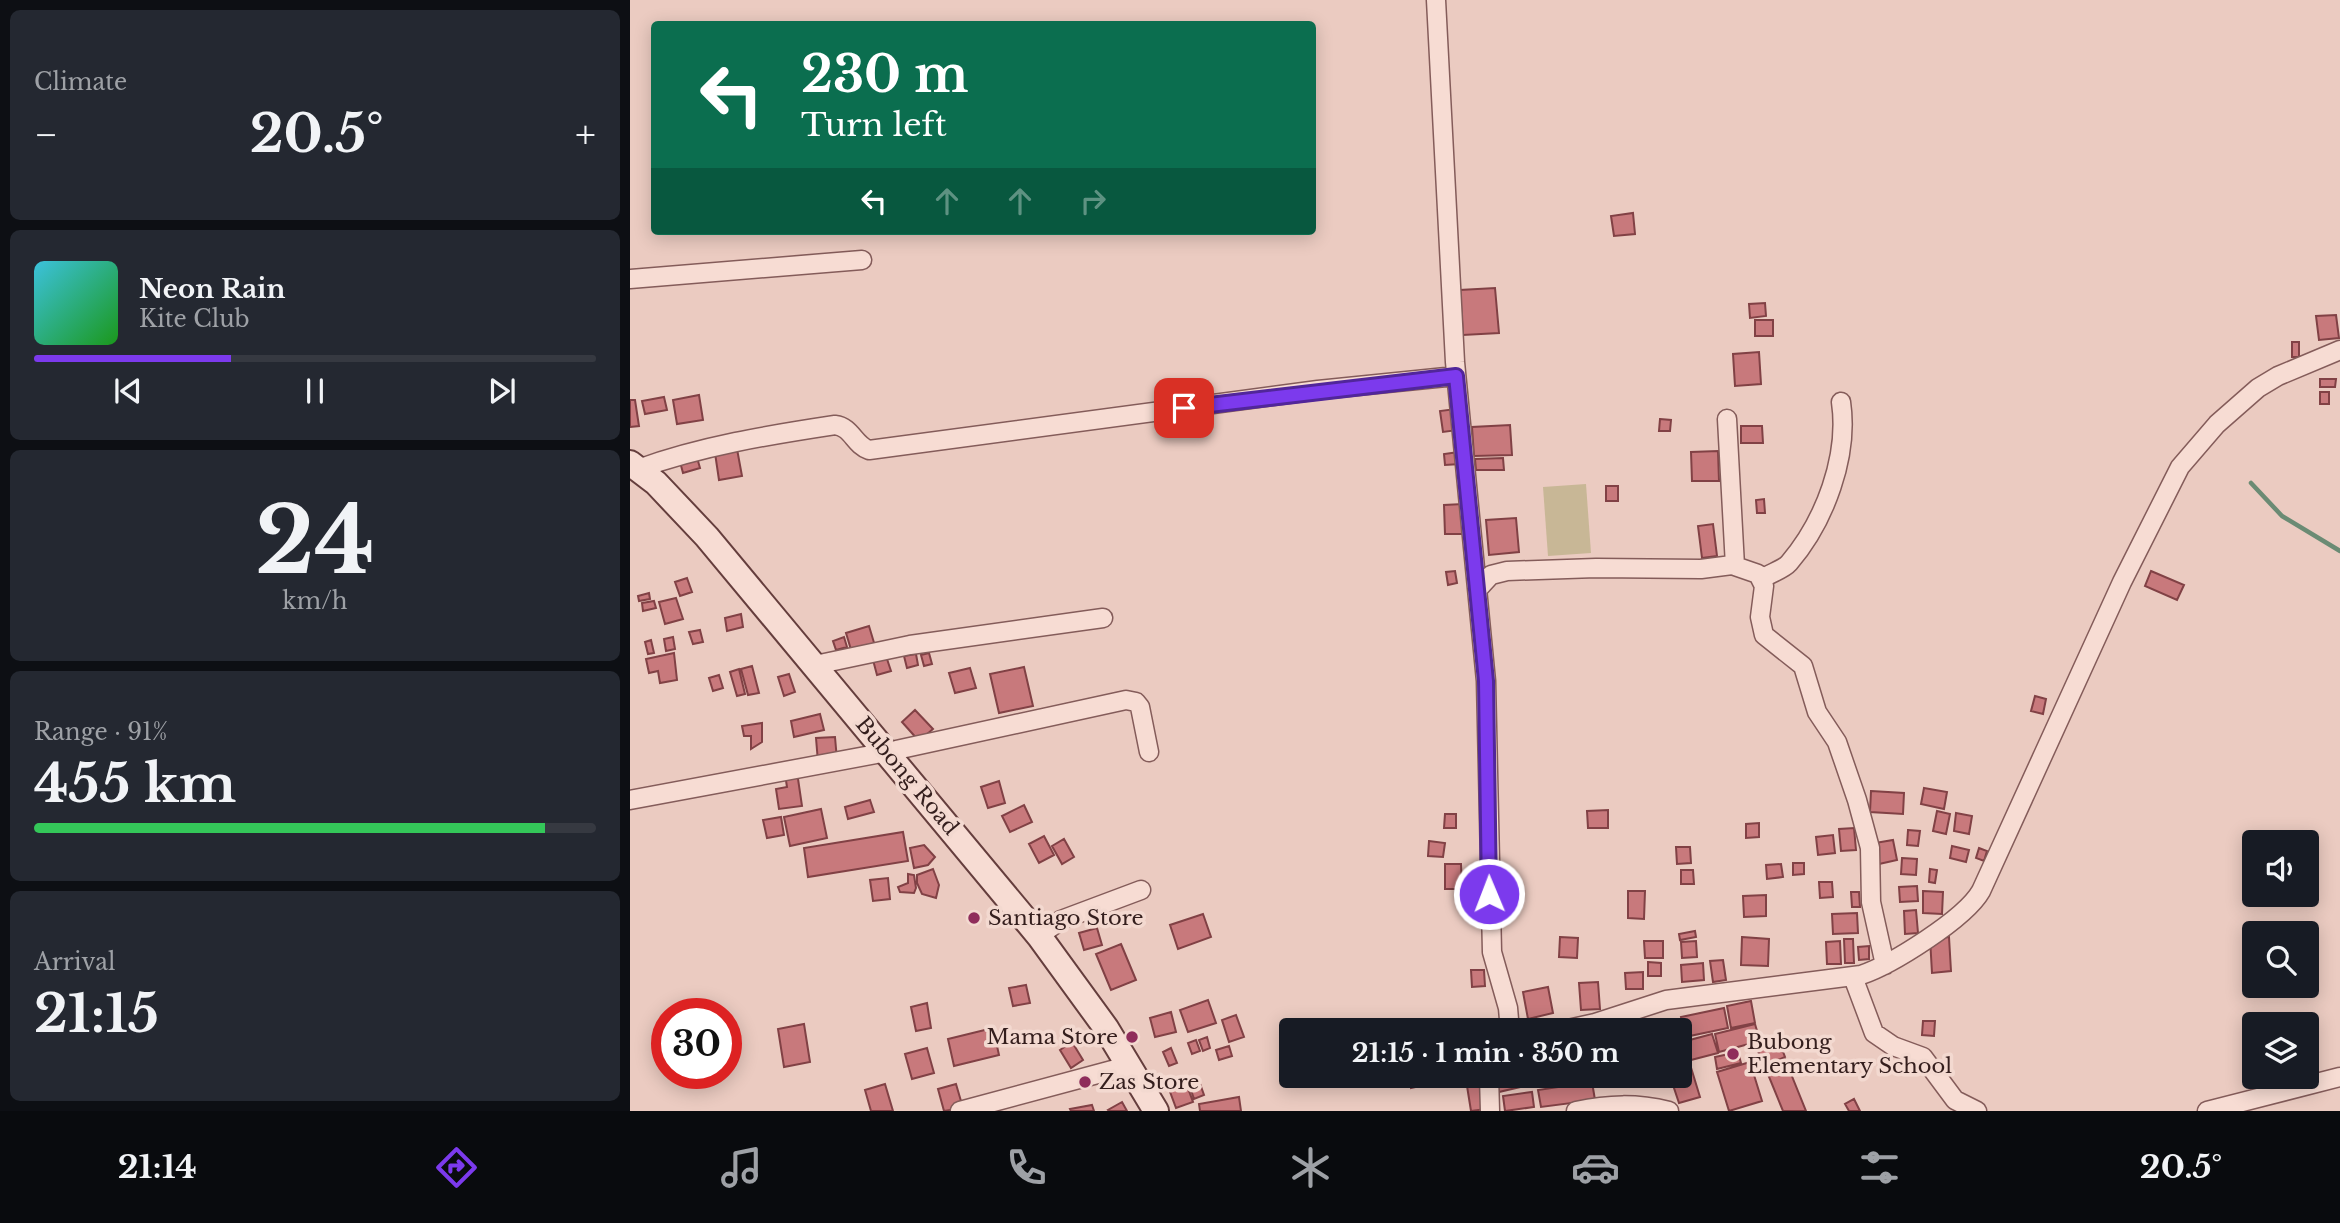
<!DOCTYPE html>
<html lang="en">
<head>
<meta charset="utf-8">
<style>
  :root { --surface:#171b24; --page:#242831; --text:#f1f3f6; --muted:#9ea1a6; --line:#363941; --accent:#7c3aed }
  body { margin:0; font-family:"Libre Baskerville",serif; background:var(--page); color:var(--text); height:100vh; display:flex; flex-direction:column; font-size:26px; white-space:nowrap }
  * { box-sizing:border-box; margin:0 }
  p { font-size:23px; color:var(--muted) }
  .icon { flex:none; width:38px; height:38px; fill:none; stroke:currentColor; stroke-width:2; stroke-linecap:round; stroke-linejoin:round }
  .map { position:relative; flex:1; overflow:hidden }
  .panel { display:flex; flex-direction:column; gap:10px; padding:10px; background:#0d0f14; width:630px }
  .panel>* { flex:none }
  .banner { position:absolute; left:21px; top:21px; width:665px; height:214px; border-radius:7px; box-shadow:0 4px 18px #0003; background:#0b6e4f; color:#fff; overflow:hidden }
  .controls { position:absolute; left:1612px; top:830px; display:grid; gap:14px }
  .controls a { display:grid; place-items:center; width:77px; height:77px; border-radius:7px; background:var(--surface); box-shadow:0 4px 18px #0003; font-size:35px }
  .speed { position:absolute; left:21px; top:998px; display:flex; gap:14px; font-size:35px; font-weight:700; text-align:center }
  .speed>* { display:grid; place-content:center; width:91px; height:91px; border-radius:50%; background:var(--surface); box-shadow:0 4px 18px #0003; line-height:1 }
  .speed .limit { border:10px solid #d22; background:#fff; color:#111 }
  .pin { position:absolute; display:grid; place-items:center; width:60px; height:60px; color:#fff; margin:-30px; border-radius:14px; box-shadow:0 4px 10px #0006 }
  .me { position:absolute; width:77px; margin:-38px; rotate:359deg; stroke-linejoin:round; filter:drop-shadow(0 0 5px #0008) }
  .turn { display:flex; align-items:center; gap:24px; height:147px; padding:0 35px; font-size:32px }
  .turn .icon { width:91px; height:91px; stroke-width:2.5 }
  .turn b { display:block; font-size:49px; line-height:60px }
  .lanes { display:flex; align-items:center; height:66px; padding:0 35px; background:#0003; justify-content:center; gap:35px; direction:ltr }
  .lanes .off { opacity:.35 }
  .big { font-size:52px; font-weight:700; line-height:1.1 }
  .panel .widget { flex:1; display:flex; flex-direction:column; justify-content:center; gap:10px; min-width:0; padding:0 24px; border-radius:10px; background:var(--page) }
  .panel .dial { align-items:center; gap:0 }
  .dial b { font-size:91px; line-height:1 }
  .song { display:flex; align-items:center; gap:21px }
  .cover { width:84px; height:84px; border-radius:10px; background:linear-gradient(135deg,hsl(190 70% 55%),hsl(120 70% 35%)) }
  .played { height:7px; border-radius:4px; background:linear-gradient(90deg,var(--accent) 35%,var(--line) 35%) }
  .keys { display:flex; justify-content:space-around; direction:ltr }
  .heat { display:flex; justify-content:space-between; align-items:center; font-size:38px; direction:ltr }
  .charge { height:10px; border-radius:5px; background:linear-gradient(90deg,#34c759 91%,var(--line) 0) }
  .trip { position:absolute; left:649px; top:1018px; width:413px; height:70px; border-radius:7px; background:var(--surface); box-shadow:0 4px 18px #0003; font-weight:700; line-height:70px; text-align:center }
  .tabs { display:flex; height:112px; justify-content:space-around; align-items:center; background:#090b0e; color:var(--muted) }
  .tabs .icon { width:49px; height:49px }
  .tabs .active { color:var(--accent) }
  .tabs b { font-size:32px; color:var(--text) }
  main { display:flex; flex:1; min-height:0 }
  .map>svg:first-child { display:block }
</style>
</head>
<body>
<main>
<section class="panel">
<div class="widget"><p>Climate</p>
<div class="heat"><a>−</a><b class="big">20.5°</b><a>+</a></div>
</div>
<div class="widget">
<div class="song"><i class="cover"></i><div><b>Neon Rain</b><p>Kite Club</p></div></div>
<div class="played"></div>
<div class="keys"><svg class="icon" aria-label="previous" viewBox="0 0 24 24"><path d="M18 5L8 12l10 7zM5 5v14"/></svg><svg class="icon" aria-label="pause" viewBox="0 0 24 24"><path d="M8 5v14M16 5v14"/></svg><svg class="icon" aria-label="next" viewBox="0 0 24 24"><path d="M6 5l10 7-10 7zM19 5v14"/></svg></div>
</div>
<div class="widget dial"><b>24</b><p>km/h</p></div>
<div class="widget"><p>Range · 91%</p><b class="big">455 km</b><div class="charge"></div></div>
<div class="widget"><p>Arrival</p><b class="big">21:15</b></div>
</section>
<div class="map">
<svg width="1710" height="1111" viewBox="0 0 1710 1111">
  <rect width="100%" height="100%" fill="#ebcbc1"/>
  <!-- green -->
  <path fill="#c8b796" d="M956,484L961,553L918,556L913,487Z"/>
  <g fill="none" stroke-linecap="round" stroke-linejoin="round">
    <!-- stream -->
    <path stroke="#6b8b74" stroke-width="4.5" d="M1621,483L1652,516L1710,551"/>
  </g>
  <!-- building -->
  <path fill="#c8797c" stroke="#814145" stroke-width="2" d="M1003,213L1005,234L984,236L981,216Z
    M865,288L869,333L833,335L830,290Z
    M1135,303L1136,316L1120,318L1119,304Z
    M1706,315L1709,338L1689,340L1686,316Z
    M1125,320H1143V336H1125Z
    M1662,342H1669V357H1662Z
    M1129,352L1131,384L1105,386L1103,354Z
    M1690,379H1706L1705,387H1690Z
    M1690,392H1699V404H1690Z
    M69,395L73,420L47,424L43,400Z
    M34,397L37,410L15,414L12,401Z
    M0,400H5L9,426L0,427Z
    M825,409L828,430L813,432L810,411Z
    M1030,419L1041,420L1040,431H1029Z
    M880,425L882,455L844,456L842,427Z
    M1111,426H1132L1133,443H1111Z
    M107,449L112,476L89,480L85,453Z
    M1088,451L1089,481H1062L1061,452Z
    M829,452L830,464L815,465L814,454Z
    M66,454L70,468L53,473L49,458Z
    M873,458L874,470H846L845,459Z
    M976,486H988V501H976Z
    M1134,499L1135,513H1127L1126,500Z
    M833,504L834,534H815L814,505Z
    M886,518L889,552L859,555L856,520Z
    M1083,524L1087,556L1072,558L1068,526Z
    M825,571L827,583L818,585L816,572Z
    M1521,571L1554,585L1547,600L1515,586Z
    M57,578L62,592L50,596L45,582Z
    M19,593L20,599L9,601L8,596Z
    M46,598L53,619L35,624L29,602Z
    M24,601L26,608L13,611L12,603Z
    M111,614L113,627L97,631L95,618Z
    M239,626L245,646L222,653L216,633Z
    M70,630L73,642L63,644L59,632Z
    M43,637L45,649L36,651L34,639Z
    M214,637L217,647L206,650L203,641Z
    M21,640L24,653L18,654L15,642Z
    M44,653L47,680L30,683L28,671L19,673L16,659Z
    M299,653L302,664L294,666L291,655Z
    M286,654L288,665L277,668L274,656Z
    M256,656L261,671L247,675L243,660Z
    M122,666L129,693L118,695L111,669Z
    M394,667L403,706L369,713L360,674Z
    M340,668L346,688L325,693L319,673Z
    M109,669L115,694L107,696L100,672Z
    M159,674L165,692L154,696L148,677Z
    M89,675L93,688L83,691L79,678Z
    M1405,696L1416,699L1413,714L1401,711Z
    M285,710L303,729L289,741L272,722Z
    M190,714L194,730L164,737L161,721Z
    M132,723V742L121,749V736H114L112,726Z
    M205,737L207,760L188,762L186,738Z
    M167,772L172,806L149,809L146,789L157,787L155,774Z
    M369,781L375,803L358,808L351,787Z
    M1294,788L1317,792L1314,809L1291,804Z
    M1241,791L1274,793L1273,814L1240,812Z
    M240,800L244,812L218,819L215,807Z
    M394,805L402,822L380,832L372,816Z
    M191,809L197,838L160,846L154,817Z
    M978,810V828H958L957,811Z
    M1307,811L1320,814L1316,834L1303,831Z
    M1326,813L1342,816L1339,834L1324,831Z
    M815,814H826V828H814Z
    M151,817L154,835L137,838L133,820Z
    M1129,823V837L1116,838V824Z
    M1224,828L1226,850L1211,851L1209,829Z
    M1278,830L1290,831L1288,846L1277,845Z
    M273,832L278,861L178,877L174,848Z
    M1203,835L1205,853L1188,855L1186,837Z
    M414,836L424,855L409,863L399,844Z
    M434,839L444,857L432,864L422,846Z
    M1263,840L1267,860L1249,864L1245,843Z
    M799,841L815,843L813,857L798,856Z
    M294,845L305,857L298,865L284,868L280,848Z
    M1322,846L1339,850L1336,862L1320,858Z
    M1046,847H1060L1061,863L1047,864Z
    M1349,848L1357,851L1354,861L1346,858Z
    M1272,858L1287,859L1286,875L1271,874Z
    M1163,863H1174V874L1163,875Z
    M815,864H831L832,889H815Z
    M1151,864L1153,877L1137,879L1136,865Z
    M303,869L309,885L306,898L292,894L287,883V875Z
    M1300,869L1307,870L1305,883L1299,882Z
    M1051,870H1063L1064,884H1051Z
    M278,874L284,875L286,888L284,893L270,892L268,887L278,883Z
    M258,878L260,899L243,901L240,880Z
    M1189,882H1202L1203,897L1190,898Z
    M1287,886L1288,901L1270,902L1269,887Z
    M998,891H1015L1014,919L998,918Z
    M1293,891L1313,892L1312,914L1293,913Z
    M1221,892H1229L1230,907H1222Z
    M1136,895V916L1114,917L1113,896Z
    M1286,910L1288,933L1275,934L1274,911Z
    M1227,913L1228,933L1203,934L1202,914Z
    M573,914L581,937L548,949L540,925Z
    M467,928L472,945L454,950L449,933Z
    M1065,931L1066,937L1050,940L1049,934Z
    M930,937L948,938L947,958L929,957Z
    M1112,937L1139,939L1138,966L1111,965Z
    M1319,937L1321,971L1302,973L1300,938Z
    M1214,939H1223L1224,963H1215Z
    M1014,941H1033V958H1015Z
    M1066,941L1067,957L1052,958L1051,942Z
    M1210,941L1211,964H1197L1196,942Z
    M491,944L506,980L481,990L466,954Z
    M1239,946V959L1229,960L1228,947Z
    M1093,960L1096,980L1083,982L1080,961Z
    M1018,962L1031,963V976H1018Z
    M1073,963L1074,980L1052,982L1051,965Z
    M841,970H854L855,986L842,987Z
    M1013,972V989H996L995,973Z
    M968,982L970,1009L951,1010L949,983Z
    M396,985L400,1003L383,1006L379,988Z
    M918,987L923,1013L898,1019L893,992Z
    M578,1000L586,1023L558,1032L550,1010Z
    M1121,1001L1125,1023L1101,1028L1097,1006Z
    M297,1003L301,1028L286,1031L281,1007Z
    M1094,1008L1098,1028L1055,1037L1051,1017Z
    M541,1012L546,1032L525,1037L520,1018Z
    M606,1015L614,1037L599,1042L592,1020Z
    M1009,1016L1011,1026L1005,1027L1003,1018Z
    M1048,1021L1054,1040L1050,1041V1031H1026V1028Z
    M1293,1021H1305L1304,1036L1292,1035Z
    M174,1024L180,1062L154,1067L148,1029Z
    M1125,1024L1130,1041L1089,1052L1085,1034Z
    M363,1028L369,1055L324,1066L318,1039Z
    M1082,1034L1088,1053L1061,1060L1056,1041Z
    M1147,1036L1155,1057L1134,1066L1125,1044Z
    M577,1037L580,1048L573,1051L569,1040Z
    M566,1040L570,1051L562,1054L558,1043Z
    M442,1042L453,1060L441,1068L430,1050Z
    M1054,1042L1059,1059L1050,1062V1043Z
    M599,1046L602,1056L589,1060L586,1050Z
    M297,1048L304,1073L282,1079L275,1054Z
    M541,1048L547,1063L539,1066L533,1052Z
    M1108,1052L1111,1063L1087,1069L1085,1057Z
    M1155,1059L1176,1111H1153L1135,1067Z
    M1059,1061L1070,1097L1049,1103L1040,1076H1050V1064Z
    M1120,1062L1132,1101L1099,1111L1087,1072Z
    M779,1076H807L808,1082L781,1088Z
    M865,1076H901L903,1084L869,1092Z
    M568,1078L574,1095L564,1099L558,1081Z
    M962,1082L965,1100L911,1107L908,1090Z
    M556,1083L563,1102L546,1108L539,1089Z
    M255,1084L263,1111H241L235,1090Z
    M326,1084L333,1108L314,1111L308,1089Z
    M852,1084L856,1109L841,1111L837,1086Z
    M902,1092L904,1107L875,1111L873,1096Z
    M609,1097L611,1111H570L569,1104Z
    M1224,1099L1230,1111H1219L1215,1104Z
    M492,1102L497,1111H479L478,1110Z
    M462,1105L464,1111H441L440,1109Z"/>
  <g fill="none" stroke-linecap="round" stroke-linejoin="round">
    <defs>
      <path id="street" d="M806,0L825,362L856,681L862,952L878,1008L880,1031
        M0,279L232,260
        M1097,419L1105,566
        M8,469C71,446 139,435 205,425C222,427 224,445 239,450L688,390L826,376
        M1132,579C1140,573 1153,570 1159,563C1195,521 1219,456 1211,402
        M849,588L861,575L877,571L966,568L1071,569L1102,565L1128,574L1134,586L1130,617L1134,635L1173,666L1187,712L1207,742L1227,800L1240,848L1241,902L1255,965
        M185,665L280,645L473,618
        M0,800L257,752L496,700L506,702L510,707L519,752
        M409,936L431,920L511,890
        M1223,977L1244,1033L1263,1046L1293,1057L1325,1100L1347,1111
        M929,1031L965,1023L1036,1000L1231,975C1261,965 1335,919 1351,891L1492,582L1550,467L1587,424L1628,388L1648,376L1710,350
        M859,1076L860,1111
        M330,1111L501,1065
        M946,1111C979,1104 1006,1103 1039,1111
        M1577,1111L1710,1077"/>
      <path id="secondary" d="M0,463L26,483L77,537L409,936L476,1028L526,1111"/>
    </defs>
    <!-- street casing -->
    <use href="#street" stroke="#845c5a" stroke-width="21"/>
    <!-- secondary casing -->
    <use href="#secondary" stroke="#653e3d" stroke-width="28"/>
    <!-- street -->
    <use href="#street" stroke="#f7dcd3" stroke-width="18"/>
    <!-- secondary -->
    <use href="#secondary" stroke="#f7dcd3" stroke-width="24"/>
  </g>
  <g fill="none" stroke-linecap="round" stroke-linejoin="round">
    <defs>
      <path id="route" d="M554,408L826,376L856,681L859,894"/>
    </defs>
    <!-- route casing -->
    <use href="#route" stroke="#51269a" stroke-width="18"/>
    <!-- route -->
    <use href="#route" stroke="#7c3aed" stroke-width="12"/>
  </g>
  <!-- markers -->
  <g fill="#8f2d5b" stroke="#f3d9d0" stroke-width="2.5">
    <circle cx="344" cy="918" r="7"/>
    <circle cx="502" cy="1037" r="7"/>
    <circle cx="1103" cy="1054" r="7"/>
    <circle cx="455" cy="1082" r="7"/>
  </g>
  <g text-anchor="middle" stroke-width="7" stroke-linejoin="round" paint-order="stroke">
    <!-- street labels -->
    <g font-size="21" fill="#341e1d" stroke="#f3d9d0">
      <text transform="translate(277 776) rotate(50)" y="7">Bubong Road</text>
    </g>
    <!-- poi labels -->
    <g font-size="21" fill="#341e1d" stroke="#f3d9d0" text-anchor="start">
      <text x="358" y="925">Santiago Store</text>
      <text x="488" y="1044" text-anchor="end">Mama Store</text>
      <text x="1117" y="1049">Bubong<tspan x="1117" dy="24">Elementary School</tspan></text>
      <text x="469" y="1089">Zas Store</text>
    </g>
  </g>
</svg>
<div class="controls">
<a><svg class="icon" aria-label="sound" viewBox="0 0 24 24"><path d="M4 9h4l5-4v14l-5-4H4zM17 9q2 3 0 6"/></svg></a>
<a><svg class="icon" aria-label="search" viewBox="0 0 24 24"><circle cx="10" cy="10" r="6"/><path d="M15 15l6 6"/></svg></a>
<a><svg class="icon" aria-label="layers" viewBox="0 0 24 24"><path d="M12 4l9 5-9 5-9-5zM3 14l9 5 9-5"/></svg></a>
</div>
<div class="speed"><div class="limit">30</div></div>
<div class="pin" style="left:554px;top:408px;background:#d93025"><svg class="icon" aria-label="arrive" viewBox="0 0 24 24"><path d="M6 21V4h12l-3 4 3 4H6"/></svg></div>
<svg class="me" style="left:859px;top:894px" viewBox="-20 -20 40 40"><circle r="17" fill="#7c3aed" stroke="#fff" stroke-width="3"/><path d="M0-11L8 9 0 5-8 9z" fill="#fff"/></svg>
<div class="trip">21:15 · 1 min · 350 m</div>
<div class="banner">
<div class="turn"><svg class="icon" aria-label="left" viewBox="0 0 24 24"><path d="M17 20v-9H6M10 6l-5 5 5 5"/></svg><div><b>230 m</b>Turn left</div></div>
<div class="lanes"><svg class="icon" aria-label="left" viewBox="0 0 24 24"><path d="M17 20v-9H6M10 6l-5 5 5 5"/></svg><svg class="icon off" aria-label="ahead" viewBox="0 0 24 24"><path d="M12 20V5M6 11l6-6 6 6"/></svg><svg class="icon off" aria-label="ahead" viewBox="0 0 24 24"><path d="M12 20V5M6 11l6-6 6 6"/></svg><svg class="icon off" aria-label="right" viewBox="0 0 24 24"><path d="M7 20v-9h11M14 6l5 5-5 5"/></svg></div>
</div>
</div>
</main>
<nav class="tabs">
<b>21:14</b>
<svg class="icon active" aria-label="directions" viewBox="0 0 24 24"><path d="M12 3l9 9-9 9-9-9zM9 14v-3h6M13 9l2 2-2 2"/></svg>
<svg class="icon" aria-label="music" viewBox="0 0 24 24"><path d="M9 18V5l10-2v13"/><circle cx="6" cy="18" r="3"/><circle cx="16" cy="16" r="3"/></svg>
<svg class="icon" aria-label="phone" viewBox="0 0 24 24"><path d="M5 4h4l2 5-3 2q2 4 5 5l2-3 5 2v4C11 20 4 13 5 4z"/></svg>
<svg class="icon" aria-label="climate" viewBox="0 0 24 24"><path d="M12 3v18M4 7l16 10M4 17L20 7"/></svg>
<svg class="icon" aria-label="car" viewBox="0 0 24 24"><path d="M5 17H2v-5l4-1 3-4h7l3 4 3 1v5h-3M9 17h6M6 11h13"/><circle cx="7" cy="17" r="2"/><circle cx="17" cy="17" r="2"/></svg>
<svg class="icon" aria-label="filters" viewBox="0 0 24 24"><path d="M4 7h16M4 17h16"/><circle cx="9" cy="7" r="2"/><circle cx="15" cy="17" r="2"/></svg>
<b>20.5°</b>
</nav>
</body>
</html>
